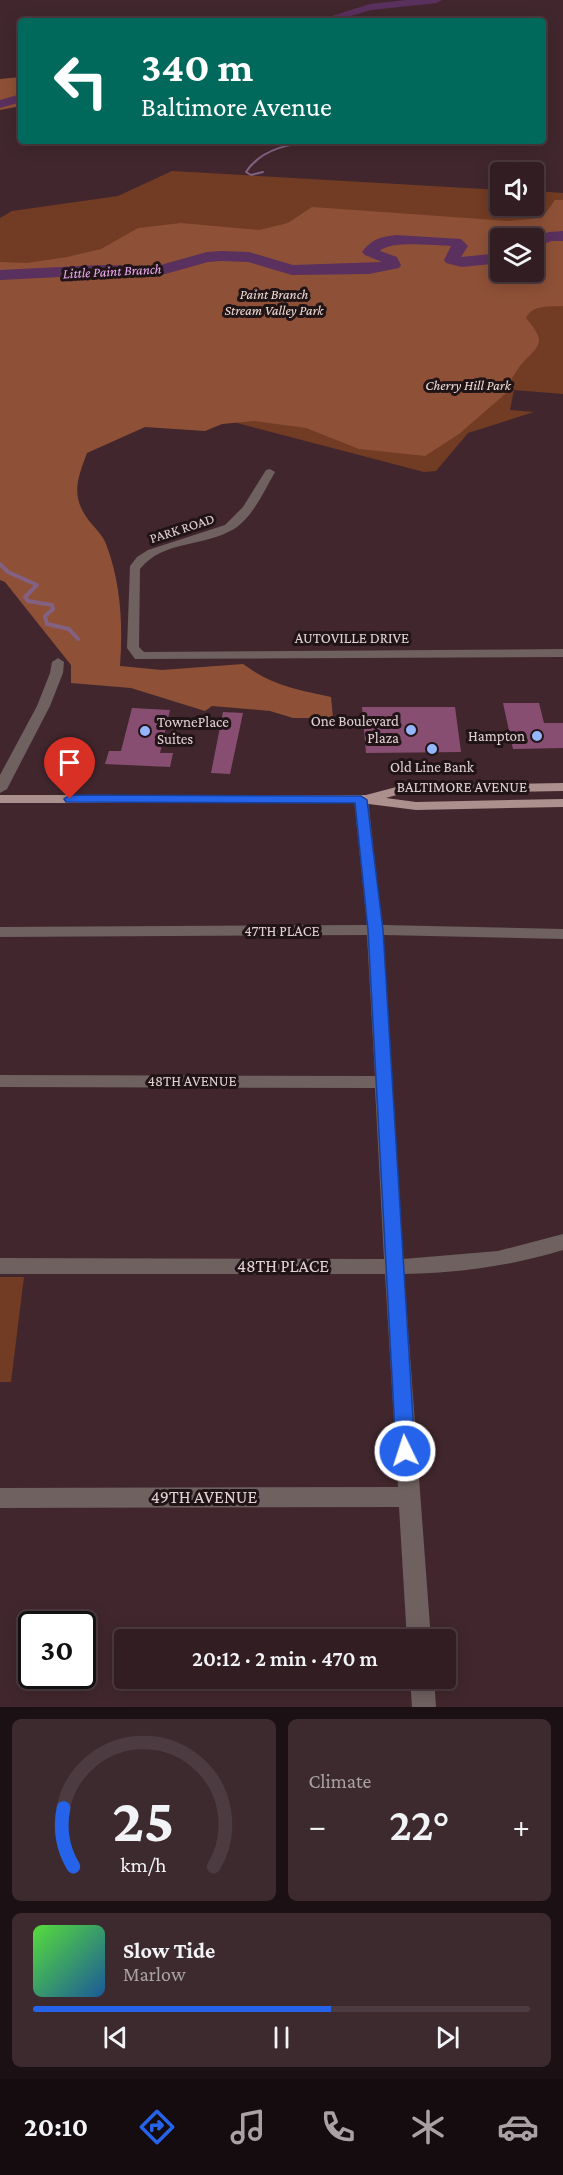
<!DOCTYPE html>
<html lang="en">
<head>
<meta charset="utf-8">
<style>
  :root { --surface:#311d22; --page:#3d2a2f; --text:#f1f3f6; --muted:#a8a2a5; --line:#4c3b40; --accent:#2563eb }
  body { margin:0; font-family:"Crimson Pro",serif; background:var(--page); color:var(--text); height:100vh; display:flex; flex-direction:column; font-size:22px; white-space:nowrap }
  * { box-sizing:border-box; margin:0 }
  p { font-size:20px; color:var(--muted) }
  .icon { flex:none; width:33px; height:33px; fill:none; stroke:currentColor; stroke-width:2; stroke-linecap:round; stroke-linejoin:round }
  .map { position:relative; height:1707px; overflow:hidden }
  .details { display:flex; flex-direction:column; gap:12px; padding:12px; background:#1b1013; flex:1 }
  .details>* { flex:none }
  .top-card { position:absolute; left:18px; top:18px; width:528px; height:126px; border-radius:6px; box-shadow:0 3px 15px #0003,0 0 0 2px var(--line); background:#00695c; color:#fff; overflow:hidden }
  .controls { position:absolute; left:490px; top:162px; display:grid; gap:12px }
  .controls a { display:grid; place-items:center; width:54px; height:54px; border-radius:6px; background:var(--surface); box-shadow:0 3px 15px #0003,0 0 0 2px var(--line); font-size:30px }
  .speed { position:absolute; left:18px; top:1611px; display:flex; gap:12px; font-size:30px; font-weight:700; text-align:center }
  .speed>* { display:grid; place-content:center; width:78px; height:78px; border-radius:50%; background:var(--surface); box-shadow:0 3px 15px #0003,0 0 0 2px var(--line); line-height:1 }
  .speed .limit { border:3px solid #111; border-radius:9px; background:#fff; color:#111 }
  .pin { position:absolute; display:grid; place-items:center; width:51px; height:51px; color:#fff; margin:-62px -26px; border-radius:50% 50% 50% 0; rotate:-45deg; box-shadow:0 0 6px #0007 }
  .pin .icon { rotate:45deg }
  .me { position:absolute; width:66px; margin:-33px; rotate:356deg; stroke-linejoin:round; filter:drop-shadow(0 0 4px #0008) }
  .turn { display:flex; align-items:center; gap:21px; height:126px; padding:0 24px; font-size:27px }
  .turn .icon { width:78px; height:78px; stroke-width:2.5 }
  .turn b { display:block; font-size:42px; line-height:51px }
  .big { font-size:45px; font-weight:600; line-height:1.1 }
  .details .card { flex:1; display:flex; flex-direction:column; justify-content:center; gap:9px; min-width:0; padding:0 21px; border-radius:9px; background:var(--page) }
  .details .dial { align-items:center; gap:0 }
  .dial svg { height:156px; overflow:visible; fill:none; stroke:var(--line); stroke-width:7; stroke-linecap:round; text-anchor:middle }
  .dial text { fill:var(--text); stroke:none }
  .song { display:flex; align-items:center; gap:18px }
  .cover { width:72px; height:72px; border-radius:9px; background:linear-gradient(135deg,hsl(110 70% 55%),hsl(210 70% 35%)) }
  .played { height:6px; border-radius:3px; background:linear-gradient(90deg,var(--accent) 60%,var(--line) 60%) }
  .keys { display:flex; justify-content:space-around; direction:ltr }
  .heat { display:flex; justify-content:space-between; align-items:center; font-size:33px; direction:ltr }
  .details .tiles { flex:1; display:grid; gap:12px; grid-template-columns:1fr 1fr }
  .card:last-child { grid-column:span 2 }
  .trip { position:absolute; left:114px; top:1629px; width:342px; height:60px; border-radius:6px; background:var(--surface); box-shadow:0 3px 15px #0003,0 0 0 2px var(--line); font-weight:600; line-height:60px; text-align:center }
  .menu { display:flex; height:96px; justify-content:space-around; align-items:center; background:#140c0e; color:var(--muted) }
  .menu .icon { width:42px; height:42px }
  .menu .current { color:var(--accent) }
  .menu b { font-size:27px; color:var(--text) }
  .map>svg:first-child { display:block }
</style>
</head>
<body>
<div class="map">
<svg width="563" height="1707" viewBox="0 0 563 1707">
  <rect width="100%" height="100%" fill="#41272d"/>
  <!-- green -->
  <path fill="#723b23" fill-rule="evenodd" d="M172,171L501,190V206H534V191L563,193V394L514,390L510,410L534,412L468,433L436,471L424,472L53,375L0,372V218L12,211L118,196ZM501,238H534V272H501Z
    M0,1277H24L11,1382H0Z"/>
  <!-- forest -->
  <path fill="#8e5137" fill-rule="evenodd" d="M21,77V106L0,110V79Z
    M555,200H563V306C549,307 533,304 526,318C549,345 538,345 520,366C516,371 513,377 509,383L511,389L459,434L425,456L359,449L306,428L254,421L222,424L205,431L145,427L87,453C77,480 70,497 90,522C95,528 103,536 106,544C121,583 123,625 120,666L162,670L243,664C273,686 296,689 331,697L333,718H293L270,711L212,706L205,711L131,688L71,683V665L5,582L0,580V262L27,263L67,257L101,249L138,228L181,223L259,230L288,223L312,207L509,221L542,218ZM501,238H534V272H501Z"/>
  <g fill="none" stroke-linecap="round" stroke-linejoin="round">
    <!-- stream-far2 -->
    <path stroke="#836182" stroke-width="2" d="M263,172L251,175L246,172C262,148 290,144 316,141"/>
    <!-- stream-far1 -->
    <path stroke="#836182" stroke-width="3" d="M0,564L2,566"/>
    <!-- stream -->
    <path stroke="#836182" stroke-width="4" d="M0,564L8,572L37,585L25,597L28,601L52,605L53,609L45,616L47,624L69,629L78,639"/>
    <!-- river -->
    <path fill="#5a305e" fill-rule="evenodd" d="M406,0H442L437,3L371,10L334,21H316L370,4Z
      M21,94V102L0,108V100Z
      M563,231V241H551L534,248V238H532L549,232Z
      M396,235L461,239L468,246L461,257L501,253V263L462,267L446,263L444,260L451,246C435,246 391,240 380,251L397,257L401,265L399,268L369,274L292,275L248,262L221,261L208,262L158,276L100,275L0,280V270L100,265L157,266L207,252L221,251L249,252L293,265L382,262L365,255L362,252C372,239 380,237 396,235Z"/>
  </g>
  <!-- building -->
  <path fill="#884e71" d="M503,703H539L544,723H563V748L513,749Z
    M362,707H455L461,752L366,753Z
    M132,708L170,710L160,753H173L170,767L105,764L109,751H121Z
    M223,712L243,713L230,774L211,773Z"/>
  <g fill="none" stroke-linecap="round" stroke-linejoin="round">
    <!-- minor -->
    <path fill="#6e615f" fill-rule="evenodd" d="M270,469L275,472C264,491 253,517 234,529C204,547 163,540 140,569L139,647L144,652L563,649V657L135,659L127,648L130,566L137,557L148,550L225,525L243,507L266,470Z
      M58,658L64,662L63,673L50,706L7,789L0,793V775L37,706L50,673L52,662Z
      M361,795L368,799L382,925L563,929V939L383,935L403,1259L498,1251L563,1234V1250C511,1266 459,1273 404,1274L431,1640H407L399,1507L0,1508V1488L398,1487L385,1274H0V1258L384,1259L375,1088L0,1087V1075L375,1076L367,935L0,937V927L367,925L354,799Z
      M410,1678H434L436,1707H412Z"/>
    <!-- major -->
    <path fill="#ac908e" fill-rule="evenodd" d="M563,783V791L400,794L386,798L416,802L563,799V807L416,810L361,803H0V795H366L400,786Z"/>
  </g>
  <!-- route -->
  <path fill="#2563eb" stroke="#184099" stroke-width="1.5" d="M70,795L361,796L367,800L383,930L415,1451L412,1457L405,1459L399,1457L396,1451L368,930L355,803L66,802L64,799Z"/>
  <!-- markers -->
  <g fill="#95b6fd" stroke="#201417" stroke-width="2">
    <circle cx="411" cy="730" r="6"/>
    <circle cx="145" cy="731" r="6"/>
    <circle cx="537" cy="736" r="6"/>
    <circle cx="432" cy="749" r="6"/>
  </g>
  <g text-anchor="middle" stroke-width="6" stroke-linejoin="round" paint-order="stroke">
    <!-- far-water labels -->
    <g font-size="14" font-style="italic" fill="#f1aef6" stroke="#201417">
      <text transform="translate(112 271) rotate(-3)" y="5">Little Paint Branch</text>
    </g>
    <!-- far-park labels -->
    <g font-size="14" font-style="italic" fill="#f2ded6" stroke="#201417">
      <text x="274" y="299">Paint Branch<tspan x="274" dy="16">Stream Valley Park</tspan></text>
      <text x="468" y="390">Cherry Hill Park</text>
    </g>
    <!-- far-street labels -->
    <g font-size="14" fill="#e3d2d5" stroke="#201417">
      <text transform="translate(182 528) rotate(-18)" y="5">PARK ROAD</text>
    </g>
    <!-- street labels -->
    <g font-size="15" fill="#e3d2d5" stroke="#201417">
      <text x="352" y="643">AUTOVILLE DRIVE</text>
      <text x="462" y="792">BALTIMORE AVENUE</text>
      <text x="282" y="936">47TH PLACE</text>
      <text x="192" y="1086">48TH AVENUE</text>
    </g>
    <!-- poi labels -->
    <g font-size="15" fill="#e3d2d5" stroke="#201417" text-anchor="end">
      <text x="399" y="726">One Boulevard<tspan x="399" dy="17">Plaza</tspan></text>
      <text x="157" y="727" text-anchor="start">TownePlace<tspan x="157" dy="17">Suites</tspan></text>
      <text x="525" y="741">Hampton</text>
      <text x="432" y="772" text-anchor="middle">Old Line Bank</text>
    </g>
    <!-- near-street labels -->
    <g font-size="18" fill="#e3d2d5" stroke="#201417">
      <text x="283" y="1272">48TH PLACE</text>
      <text x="204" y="1503">49TH AVENUE</text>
    </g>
  </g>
</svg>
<div class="controls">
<a><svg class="icon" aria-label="sound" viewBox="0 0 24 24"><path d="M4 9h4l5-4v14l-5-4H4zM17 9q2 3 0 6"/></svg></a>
<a><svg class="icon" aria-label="layers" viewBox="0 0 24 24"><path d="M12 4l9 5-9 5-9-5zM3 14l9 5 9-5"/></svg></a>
</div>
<div class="speed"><div class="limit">30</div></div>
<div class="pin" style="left:70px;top:799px;background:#d93025"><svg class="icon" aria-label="arrive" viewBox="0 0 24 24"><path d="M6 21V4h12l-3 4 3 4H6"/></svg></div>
<svg class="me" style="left:405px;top:1451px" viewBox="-20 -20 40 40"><circle r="17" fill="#2563eb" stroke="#fff" stroke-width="3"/><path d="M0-11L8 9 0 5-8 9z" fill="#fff"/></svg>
<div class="trip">20:12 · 2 min · 470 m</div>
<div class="top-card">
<div class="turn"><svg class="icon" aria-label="left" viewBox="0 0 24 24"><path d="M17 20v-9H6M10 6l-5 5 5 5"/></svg><div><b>340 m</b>Baltimore Avenue</div></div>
</div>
</div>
<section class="details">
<div class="tiles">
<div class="card dial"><svg viewBox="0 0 100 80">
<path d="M14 69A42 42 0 1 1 86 69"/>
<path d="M14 69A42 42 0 0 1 9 39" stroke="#2563eb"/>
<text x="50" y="56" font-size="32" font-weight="700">25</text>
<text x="50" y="72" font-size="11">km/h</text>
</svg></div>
<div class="card"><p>Climate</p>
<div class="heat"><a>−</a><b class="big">22°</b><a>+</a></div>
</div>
<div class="card">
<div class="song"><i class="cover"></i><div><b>Slow Tide</b><p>Marlow</p></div></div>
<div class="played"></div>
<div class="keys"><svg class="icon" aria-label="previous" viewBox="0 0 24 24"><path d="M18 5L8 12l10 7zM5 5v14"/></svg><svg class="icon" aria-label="pause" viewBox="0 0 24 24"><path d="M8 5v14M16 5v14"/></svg><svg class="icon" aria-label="next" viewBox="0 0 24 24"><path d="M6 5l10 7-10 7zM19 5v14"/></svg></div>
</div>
</div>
</section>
<nav class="menu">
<b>20:10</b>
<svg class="icon current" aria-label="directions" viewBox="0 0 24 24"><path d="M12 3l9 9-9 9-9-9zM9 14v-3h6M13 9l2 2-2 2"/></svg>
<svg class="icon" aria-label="music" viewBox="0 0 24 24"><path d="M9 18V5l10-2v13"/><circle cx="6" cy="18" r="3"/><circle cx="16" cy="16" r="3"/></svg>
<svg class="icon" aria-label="phone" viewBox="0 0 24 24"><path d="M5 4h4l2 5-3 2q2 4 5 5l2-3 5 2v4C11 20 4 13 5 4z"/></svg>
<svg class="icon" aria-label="climate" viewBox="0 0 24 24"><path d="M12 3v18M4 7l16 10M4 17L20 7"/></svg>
<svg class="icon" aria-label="car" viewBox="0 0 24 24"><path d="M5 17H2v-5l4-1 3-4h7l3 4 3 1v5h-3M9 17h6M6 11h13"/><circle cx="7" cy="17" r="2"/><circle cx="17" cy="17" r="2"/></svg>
</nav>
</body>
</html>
